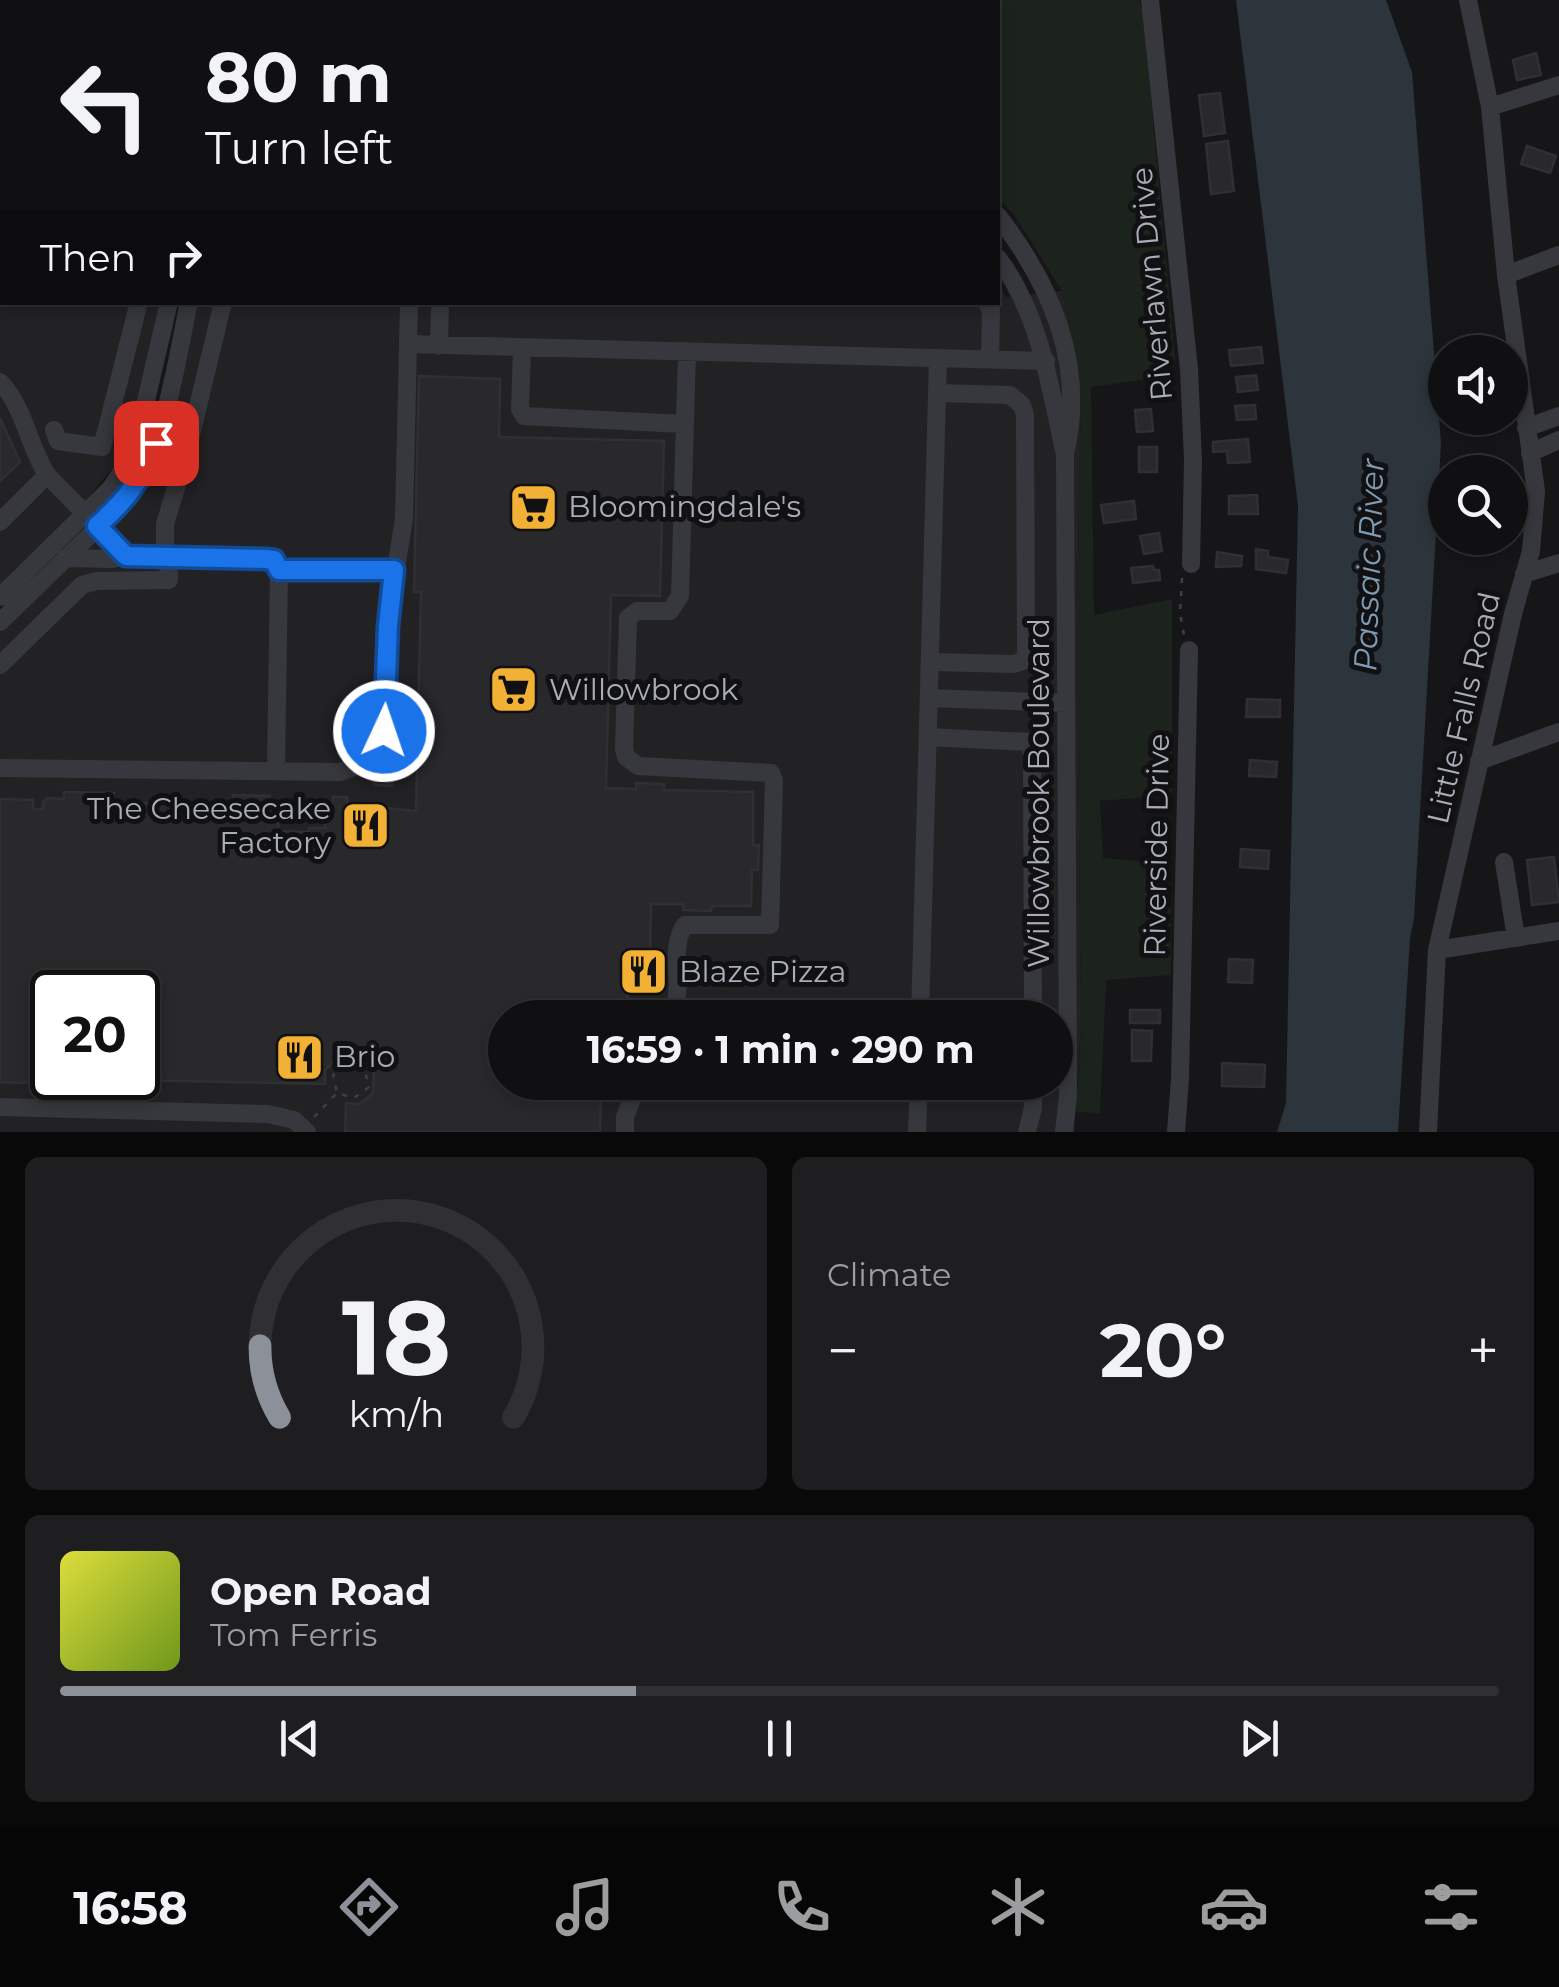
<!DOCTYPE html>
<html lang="en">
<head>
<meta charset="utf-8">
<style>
  :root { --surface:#101012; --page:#1e1e20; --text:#f1f3f6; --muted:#9c9d9f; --line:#303032; --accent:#8c9099 }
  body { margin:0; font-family:Montserrat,sans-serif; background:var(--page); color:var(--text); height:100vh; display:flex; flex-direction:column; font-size:38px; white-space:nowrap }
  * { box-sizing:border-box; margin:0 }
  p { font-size:32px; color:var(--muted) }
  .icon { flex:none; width:55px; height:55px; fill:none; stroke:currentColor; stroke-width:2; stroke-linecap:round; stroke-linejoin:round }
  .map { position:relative; height:1132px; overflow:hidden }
  .drawer { display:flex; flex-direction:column; gap:25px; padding:25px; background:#09090a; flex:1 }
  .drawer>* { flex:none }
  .banner { position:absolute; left:0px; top:0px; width:1000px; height:305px; box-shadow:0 5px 15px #0003,0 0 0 2px var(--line); background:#101012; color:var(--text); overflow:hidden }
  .tools { position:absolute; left:1428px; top:335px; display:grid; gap:20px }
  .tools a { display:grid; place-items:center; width:100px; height:100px; border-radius:50%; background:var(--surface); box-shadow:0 5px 15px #0003,0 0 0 2px var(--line); font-size:50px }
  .speed { position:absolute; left:30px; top:970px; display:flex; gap:20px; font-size:50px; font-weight:700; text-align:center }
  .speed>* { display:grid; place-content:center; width:130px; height:130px; border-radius:50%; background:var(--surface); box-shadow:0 5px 15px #0003,0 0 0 2px var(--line); line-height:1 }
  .speed .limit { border:5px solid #111; border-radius:15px; background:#fff; color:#111 }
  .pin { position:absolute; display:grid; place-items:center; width:85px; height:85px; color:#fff; margin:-42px; border-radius:20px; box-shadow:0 5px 15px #0006 }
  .me { position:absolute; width:110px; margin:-55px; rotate:3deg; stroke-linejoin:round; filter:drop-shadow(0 0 8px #0008) }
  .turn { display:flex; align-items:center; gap:35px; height:210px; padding:0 40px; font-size:45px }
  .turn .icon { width:130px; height:130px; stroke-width:2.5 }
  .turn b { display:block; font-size:70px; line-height:85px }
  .then { display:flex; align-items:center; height:95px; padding:0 40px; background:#0003; gap:20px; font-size:38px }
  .big { font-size:75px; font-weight:700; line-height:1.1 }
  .drawer .widget { flex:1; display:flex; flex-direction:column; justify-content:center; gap:15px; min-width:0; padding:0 35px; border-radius:15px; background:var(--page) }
  .drawer .dial { align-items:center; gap:0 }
  .dial svg { height:260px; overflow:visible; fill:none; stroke:var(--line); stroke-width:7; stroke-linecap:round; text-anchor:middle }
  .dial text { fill:var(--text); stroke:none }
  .song { display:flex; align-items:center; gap:30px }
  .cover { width:120px; height:120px; border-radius:15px; background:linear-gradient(135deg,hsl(60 70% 55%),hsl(80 70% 35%)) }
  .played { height:10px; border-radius:5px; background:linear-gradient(90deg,var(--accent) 40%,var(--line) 40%) }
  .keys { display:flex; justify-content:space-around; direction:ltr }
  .heat { display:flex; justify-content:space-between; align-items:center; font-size:55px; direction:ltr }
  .drawer .tiles { flex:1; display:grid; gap:25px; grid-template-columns:1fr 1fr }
  .widget:last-child { grid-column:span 2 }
  .trip { position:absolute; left:488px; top:1000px; width:585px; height:100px; border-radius:50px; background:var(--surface); box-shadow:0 5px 15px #0003,0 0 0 2px var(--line); font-weight:700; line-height:100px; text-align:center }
  .tab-bar { display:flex; height:160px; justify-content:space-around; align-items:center; background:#060607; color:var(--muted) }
  .tab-bar .icon { width:70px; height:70px }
  .tab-bar .current { color:var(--accent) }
  .tab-bar b { font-size:45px; color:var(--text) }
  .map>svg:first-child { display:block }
</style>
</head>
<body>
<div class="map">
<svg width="1559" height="1132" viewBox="0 0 1559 1132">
  <rect width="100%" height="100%" fill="#161618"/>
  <!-- built -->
  <path fill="#222225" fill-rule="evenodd" d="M0,0L46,2H2V302L161,303L127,440L115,465L66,524L0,590Z
    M998,282L1006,297L1062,291L1081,386L1077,622L1081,1025L1074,1132H0V632L61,571L107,533L134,504L149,481L161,446L196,303L998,302ZM52,992H138V1078H52ZM505,1018H1055V1082H505Z"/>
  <!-- green -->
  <path fill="#1c231d" d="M870,0H1139L1143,12L1175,360L1168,376L1091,387L1094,615L1172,599V795L1100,801L1103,858L1170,864L1171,975L1106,980L1100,1113L1076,1112L1081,1025L1077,622L1081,386L1062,291L1015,216L998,198V2H870Z"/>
  <!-- water -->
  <path fill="#2c353c" d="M1236,0H1386L1412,72L1441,443L1414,918L1410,938L1398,1132H1277L1286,1103L1298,506Z"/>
  <!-- building -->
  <path fill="#29292c" stroke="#303034" stroke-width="2.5" d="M596,0H716L596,2Z
    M1536,53L1541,75L1517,80L1513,60Z
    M1220,93L1225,133L1204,136L1199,95Z
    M1228,141L1234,191L1211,194L1206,144Z
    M1527,146L1556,156L1550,173L1521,164Z
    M1261,347L1263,363L1231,366L1229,350Z
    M1256,375L1258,390L1238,392L1236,377Z
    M419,376L500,379L499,437L664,441L660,596L611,595L606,788L636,789V783L664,784V790L753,792V845H759L758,870H752L751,906H712L711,911L683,910V904H651L650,952H655V993H639L635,989L627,996L631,1000L630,1018H505V1082H607L606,1087H601L600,1132H345L346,1103L360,1104L373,1093L374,1070L359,1055L341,1054L325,1070V1084L136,1080L138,992H52V1070H31L29,1081L24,1083L0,1082V799L33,800V809H43V802L47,798L64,799V792L114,793L113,802L279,807L278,831L309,832V828H325V809L332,810L333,797H347V804L416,811L421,592H414Z
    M1255,405L1256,419L1237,420L1235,406Z
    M1151,409L1153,431L1137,432L1135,410Z
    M0,418L20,462L0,481Z
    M1248,439L1250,462L1228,463L1227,451L1213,452V442Z
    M1139,447H1157V472H1139Z
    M1257,495L1258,514H1229V496Z
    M1134,501L1136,519L1104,523L1101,505Z
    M1159,533L1162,551L1144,554L1140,536Z
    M1256,549L1268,551V557L1288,560L1286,573L1256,569Z
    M1217,552L1242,556L1241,566L1216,567Z
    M1153,566L1154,570H1159L1160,580L1133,583L1131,568Z
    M1247,699L1280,700V717H1246Z
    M1250,760L1277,762L1276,777L1249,776Z
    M374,766L393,767L392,786L374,785Z
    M233,795L270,796V807L233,806Z
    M1241,849L1269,851L1268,869L1240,867Z
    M1554,857L1559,902L1532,905L1527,860Z
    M1229,959L1253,960L1252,983L1228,982Z
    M1130,1010H1160V1023H1130Z
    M1132,1030L1152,1031L1151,1061H1132Z
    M1222,1063L1265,1065L1264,1087L1222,1086Z
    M65,1078H124V1080L121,1083H67Z"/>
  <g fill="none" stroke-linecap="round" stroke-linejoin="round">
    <!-- path -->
    <path stroke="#3d3f44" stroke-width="2.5" stroke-dasharray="5 8" stroke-linecap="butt" d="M1182,578L1180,613L1184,635
      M346,1063L364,1067L369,1087L354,1098L337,1093L333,1075Z
      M314,1117L336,1094"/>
    <!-- minor -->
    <path stroke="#37383d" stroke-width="18" d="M59,0L63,2
      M109,0L113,2
      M185,0L189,2
      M1150,0L1189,369L1193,461L1191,564
      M430,2L432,0
      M493,2V0
      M566,2V0
      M750,2V0
      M823,2V0
      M857,2V0
      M0,5L2,6
      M0,88L2,89
      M1490,107L1559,85
      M0,132L2,129
      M998,216C1050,283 1085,363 1066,449
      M998,258C1041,316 1049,385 1065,454L1068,1096L1064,1132
      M1506,275L1559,255
      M987,302L991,311L990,359
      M408,344L1046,361
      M439,346L440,302
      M522,349L520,409L524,416L683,424
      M0,382C24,406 29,447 47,475
      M1526,428L1559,416
      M54,430L58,441L102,447L139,302
      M1530,453L1559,440
      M0,522L47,475L126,555L274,560L279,570H394
      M165,557V524L187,452L223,302
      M65,558L112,559L126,555
      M1524,574L1559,563
      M0,597L111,488L134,452L169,302
      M0,622L127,499C166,443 175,368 189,302
      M930,662L1014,664L1023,661L1026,654L1025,415L1022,405L1010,395L937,393
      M0,665L82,585L97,581L169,580L168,557
      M929,698L1066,703
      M928,737L1029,742L1032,754L1033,1018
      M1479,761L1559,732
      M0,768L340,772L359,765L384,731L389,613L404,518L409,302
      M276,770L279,570
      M1504,862L1516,938
      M1437,950L1559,931
      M668,1018C689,993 666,951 685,925H770L774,780L771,773L638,766L626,757L624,749L628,618L637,611H670L680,596L687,351
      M920,1018L938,358
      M0,1107L268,1114L294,1120L307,1132
      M625,1132V1117L638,1082
      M917,1132L919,1082
      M1027,1132L1033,1108V1082
      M1176,1132L1180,1079L1189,650
      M1428,1132L1437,950L1513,614L1531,551L1536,491L1506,275L1490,107L1468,0"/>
  </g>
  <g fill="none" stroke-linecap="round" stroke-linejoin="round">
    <defs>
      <path id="route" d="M156,443C140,482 127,499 97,526L126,556L266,559L274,560L279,570H394L388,626L384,731"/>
    </defs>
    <!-- route casing -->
    <use href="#route" stroke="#114b97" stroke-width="25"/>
    <!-- route -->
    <use href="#route" stroke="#1a73e8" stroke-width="18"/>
  </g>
  <!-- icons -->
  <defs>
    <symbol id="supermarket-square" viewBox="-11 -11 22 22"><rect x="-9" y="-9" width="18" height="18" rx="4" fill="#f2b134" stroke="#111113"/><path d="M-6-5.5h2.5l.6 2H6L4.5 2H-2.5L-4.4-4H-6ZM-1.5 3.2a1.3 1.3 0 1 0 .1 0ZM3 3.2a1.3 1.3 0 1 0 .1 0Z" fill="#111"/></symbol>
    <symbol id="restaurant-square" viewBox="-11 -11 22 22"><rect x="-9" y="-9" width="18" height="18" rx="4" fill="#f2b134" stroke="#111113"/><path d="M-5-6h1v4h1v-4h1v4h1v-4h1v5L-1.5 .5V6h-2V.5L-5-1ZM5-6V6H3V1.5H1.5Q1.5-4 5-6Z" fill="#111"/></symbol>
  </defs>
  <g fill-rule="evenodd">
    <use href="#supermarket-square" x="506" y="480" width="55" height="55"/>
    <use href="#supermarket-square" x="486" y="662" width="55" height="55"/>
    <use href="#restaurant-square" x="338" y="798" width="55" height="55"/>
    <use href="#restaurant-square" x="616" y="944" width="55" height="55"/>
    <use href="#restaurant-square" x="272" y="1030" width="55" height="55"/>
  </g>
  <g text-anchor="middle" stroke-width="10" stroke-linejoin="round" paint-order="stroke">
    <!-- street labels -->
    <g font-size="30" fill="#a8adb8" stroke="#111113">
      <text transform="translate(1152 284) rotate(-95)" y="10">Riverlawn Drive</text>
      <text transform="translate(1464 708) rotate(-77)" y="10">Little Falls Road</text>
      <text transform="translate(1039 793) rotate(-90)" y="10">Willowbrook Boulevard</text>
      <text transform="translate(1157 845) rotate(-89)" y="10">Riverside Drive</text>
    </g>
    <!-- poi labels -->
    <g font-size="30" fill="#a8adb8" stroke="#111113" text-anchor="start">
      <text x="568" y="517">Bloomingdale's</text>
      <text x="549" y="700">Willowbrook</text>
      <text x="331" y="819" text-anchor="end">The Cheesecake<tspan x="331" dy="34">Factory</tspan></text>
      <text x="679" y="982">Blaze Pizza</text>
      <text x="334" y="1067">Brio</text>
    </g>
    <!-- water labels -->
    <g font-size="32" font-style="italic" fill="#7f9bb3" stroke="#111113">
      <text transform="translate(1369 565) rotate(-88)" y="11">Passaic River</text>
    </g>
  </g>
</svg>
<div class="tools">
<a><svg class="icon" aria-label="sound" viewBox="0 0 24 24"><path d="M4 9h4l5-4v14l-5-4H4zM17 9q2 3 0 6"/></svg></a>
<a><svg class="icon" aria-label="search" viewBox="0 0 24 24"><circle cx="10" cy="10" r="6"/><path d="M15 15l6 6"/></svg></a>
</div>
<div class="speed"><div class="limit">20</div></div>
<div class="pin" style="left:156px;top:443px;background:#d93025"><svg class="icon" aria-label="arrive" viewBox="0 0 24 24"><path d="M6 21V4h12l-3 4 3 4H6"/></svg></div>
<svg class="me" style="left:384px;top:731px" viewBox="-20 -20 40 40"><circle r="17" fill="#1a73e8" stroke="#fff" stroke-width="3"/><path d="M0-11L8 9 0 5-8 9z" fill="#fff"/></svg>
<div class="trip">16:59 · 1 min · 290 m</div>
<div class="banner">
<div class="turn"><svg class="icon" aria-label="left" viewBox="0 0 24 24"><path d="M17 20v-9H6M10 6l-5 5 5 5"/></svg><div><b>80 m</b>Turn left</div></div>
<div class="then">Then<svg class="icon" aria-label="right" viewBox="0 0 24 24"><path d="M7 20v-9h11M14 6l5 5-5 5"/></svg></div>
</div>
</div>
<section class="drawer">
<div class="tiles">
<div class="widget dial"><svg viewBox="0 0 100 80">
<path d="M14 69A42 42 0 1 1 86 69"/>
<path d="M14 69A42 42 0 0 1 8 47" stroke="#8c9099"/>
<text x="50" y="56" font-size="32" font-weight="700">18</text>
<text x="50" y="72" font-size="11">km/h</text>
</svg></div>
<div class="widget"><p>Climate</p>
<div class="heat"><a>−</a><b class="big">20°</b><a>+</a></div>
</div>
<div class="widget">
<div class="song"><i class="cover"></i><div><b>Open Road</b><p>Tom Ferris</p></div></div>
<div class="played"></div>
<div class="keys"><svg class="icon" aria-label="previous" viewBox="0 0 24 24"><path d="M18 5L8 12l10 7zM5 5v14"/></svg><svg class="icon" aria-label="pause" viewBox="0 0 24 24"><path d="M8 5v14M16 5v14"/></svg><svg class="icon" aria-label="next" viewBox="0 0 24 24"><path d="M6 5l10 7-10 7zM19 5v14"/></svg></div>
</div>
</div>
</section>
<nav class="tab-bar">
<b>16:58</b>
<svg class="icon current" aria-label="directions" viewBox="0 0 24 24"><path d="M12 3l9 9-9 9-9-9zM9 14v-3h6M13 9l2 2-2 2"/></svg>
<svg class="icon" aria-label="music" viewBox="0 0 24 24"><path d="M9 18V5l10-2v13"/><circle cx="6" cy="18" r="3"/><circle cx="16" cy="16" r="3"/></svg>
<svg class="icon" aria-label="phone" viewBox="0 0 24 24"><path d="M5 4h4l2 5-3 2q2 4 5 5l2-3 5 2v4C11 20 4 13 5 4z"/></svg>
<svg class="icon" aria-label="climate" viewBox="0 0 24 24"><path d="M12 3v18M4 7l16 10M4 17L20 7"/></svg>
<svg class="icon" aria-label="car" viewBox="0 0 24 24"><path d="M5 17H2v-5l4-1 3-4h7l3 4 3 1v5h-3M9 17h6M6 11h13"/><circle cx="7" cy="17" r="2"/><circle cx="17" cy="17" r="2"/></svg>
<svg class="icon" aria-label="filters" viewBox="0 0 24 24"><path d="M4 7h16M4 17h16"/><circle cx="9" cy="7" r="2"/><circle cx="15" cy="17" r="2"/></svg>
</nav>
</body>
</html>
